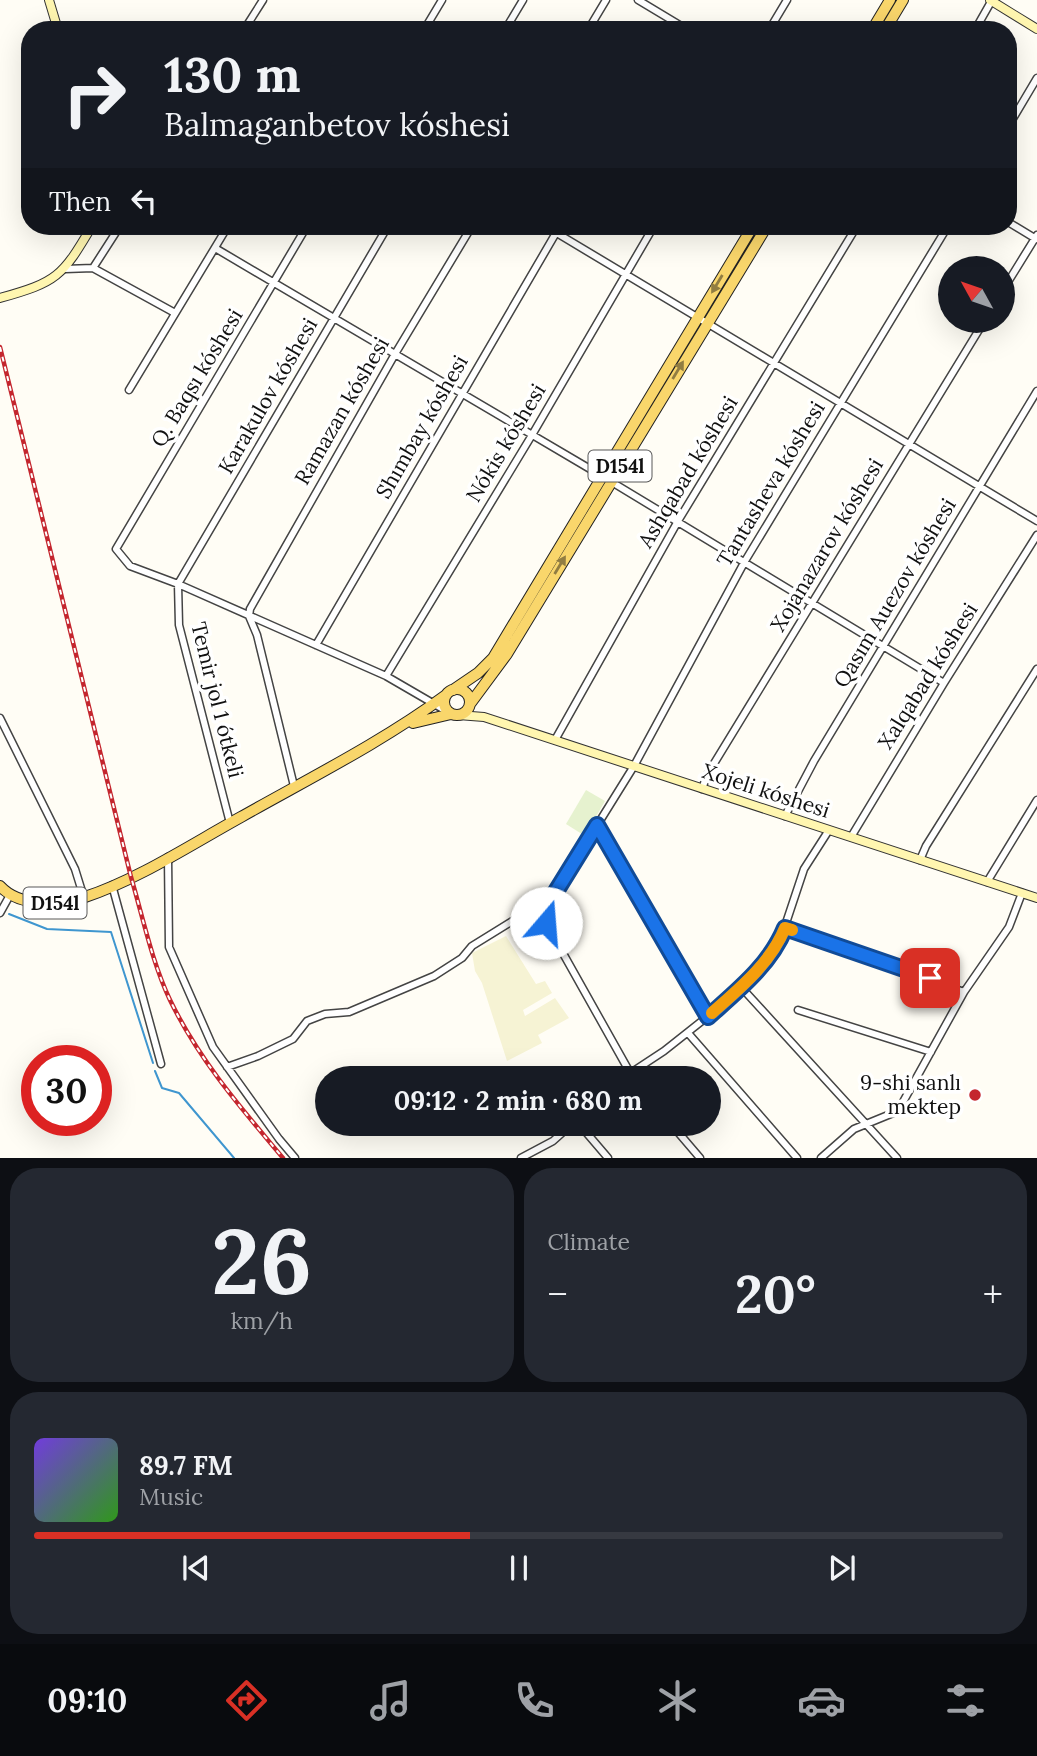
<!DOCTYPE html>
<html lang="en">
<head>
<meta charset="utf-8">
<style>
  :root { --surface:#171b24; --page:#242831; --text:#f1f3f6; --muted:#9ea1a6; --line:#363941; --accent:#d93025 }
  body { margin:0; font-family:Lora,serif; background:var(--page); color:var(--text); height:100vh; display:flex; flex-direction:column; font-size:26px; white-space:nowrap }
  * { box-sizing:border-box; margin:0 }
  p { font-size:23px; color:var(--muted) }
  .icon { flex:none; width:38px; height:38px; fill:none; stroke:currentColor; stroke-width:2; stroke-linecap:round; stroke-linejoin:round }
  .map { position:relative; height:1158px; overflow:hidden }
  .side { display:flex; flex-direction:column; gap:10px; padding:10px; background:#0d0f14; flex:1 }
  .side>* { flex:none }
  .banner { position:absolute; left:21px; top:21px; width:996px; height:214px; border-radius:28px; box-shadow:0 7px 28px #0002; background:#171b24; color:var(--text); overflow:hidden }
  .needle { width:46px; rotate:310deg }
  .buttons { position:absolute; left:938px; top:256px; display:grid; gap:14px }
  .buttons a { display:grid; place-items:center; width:77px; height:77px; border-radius:50%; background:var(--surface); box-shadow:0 7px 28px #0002; font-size:35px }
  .speed { position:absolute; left:21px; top:1045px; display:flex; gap:14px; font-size:35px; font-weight:700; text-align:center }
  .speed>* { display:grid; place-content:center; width:91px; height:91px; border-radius:50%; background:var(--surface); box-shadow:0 7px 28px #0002; line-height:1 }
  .speed .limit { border:10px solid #d22; background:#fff; color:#111 }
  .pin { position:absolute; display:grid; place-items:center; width:60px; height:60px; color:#fff; margin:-30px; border-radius:14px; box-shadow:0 4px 10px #0006 }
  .me { position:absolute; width:77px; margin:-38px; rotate:18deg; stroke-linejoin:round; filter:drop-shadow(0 0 5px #0008) }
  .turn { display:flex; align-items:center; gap:24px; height:147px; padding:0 28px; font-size:32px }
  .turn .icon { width:91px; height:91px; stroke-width:2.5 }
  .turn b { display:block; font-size:49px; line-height:60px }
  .then { display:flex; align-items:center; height:66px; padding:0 28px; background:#0003; gap:14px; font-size:26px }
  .big { font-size:52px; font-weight:700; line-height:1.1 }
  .side .widget { flex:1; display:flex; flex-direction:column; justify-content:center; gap:10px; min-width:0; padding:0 24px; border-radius:28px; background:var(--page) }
  .side .dial { align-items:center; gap:0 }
  .dial b { font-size:91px; line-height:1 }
  .song { display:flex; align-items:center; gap:21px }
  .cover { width:84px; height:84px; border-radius:10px; background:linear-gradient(135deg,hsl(260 70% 55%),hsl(110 70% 35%)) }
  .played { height:7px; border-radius:4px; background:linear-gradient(90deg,var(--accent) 45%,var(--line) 45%) }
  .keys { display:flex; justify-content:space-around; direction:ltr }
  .heat { display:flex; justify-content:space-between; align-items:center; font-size:38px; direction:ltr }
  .side .tiles { flex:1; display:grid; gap:10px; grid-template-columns:1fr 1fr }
  .widget:last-child { grid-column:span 2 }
  .trip { position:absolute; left:315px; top:1066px; width:406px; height:70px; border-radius:35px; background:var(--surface); box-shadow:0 7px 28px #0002; font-weight:700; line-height:70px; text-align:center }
  .menu { display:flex; height:112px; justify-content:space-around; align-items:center; background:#090b0e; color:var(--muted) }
  .menu .icon { width:49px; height:49px }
  .menu .active { color:var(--accent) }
  .menu b { font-size:32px; color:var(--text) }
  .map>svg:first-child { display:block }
</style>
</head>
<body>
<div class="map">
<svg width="1037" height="1158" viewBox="0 0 1037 1158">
  <rect width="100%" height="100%" fill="#fffdf5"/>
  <!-- farmland -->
  <path fill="#f6f3d4" d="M506,936L536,984L545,981L552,993L523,1010L525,1016L555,998L569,1018L538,1035L542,1043L507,1061L482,983L475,971L472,953Z"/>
  <!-- pitch -->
  <path fill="#e6f2cf" d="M586,790L605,801L585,836L566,824Z"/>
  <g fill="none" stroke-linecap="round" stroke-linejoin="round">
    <!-- stream -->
    <path stroke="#3f96cf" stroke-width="2" d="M9,914L47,929L111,932L153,1063
      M155,1071L162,1088L179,1093L234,1158"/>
    <defs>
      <path id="street" d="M638,0L688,30
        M244,30L263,0
        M424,30L442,0
        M505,30L523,0
        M588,30L606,0
        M769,30L787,0
        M975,30L992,0
        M1008,127L1037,78
        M1008,222L1036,239
        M307,226L116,549L130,566L178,584L386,676L448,712
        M545,226L1037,521
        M215,248L602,476
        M93,268L120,226
        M65,269L93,268L175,313
        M1003,290L1037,235
        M129,390L228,226
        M610,481L944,683
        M316,645L560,226
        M386,676L532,435L654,226
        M0,718L75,869L84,898
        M555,740L678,521L857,226
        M294,786L257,635L249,616L250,609L395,354L472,226
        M702,789L707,775L985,320
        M785,816L814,761L1037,391
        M230,823L179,625L178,584L388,226
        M597,825L707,1017
        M851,837L944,683L1037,535
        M168,857L169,947L213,1047L279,1139L295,1158
        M920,860L926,846L1037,669
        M987,882L1037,800
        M112,885L161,1064
        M0,913L10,895
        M784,928L964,992
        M741,987L897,1158
        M798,1010L931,1052
        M688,1033L797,1158
        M227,1067L258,1056L293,1039L307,1021L325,1014L349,1012L434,976L462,958L472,946L551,897
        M623,1078L664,1051L707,1017L741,987L770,956L783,932L804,869L829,830
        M633,1078L546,923L547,906L634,766L745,561L948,226
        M579,1124L608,1158
        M671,1124L700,1158
        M521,1158L553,1141L572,1124
        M821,1158L854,1129L898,1111L964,992L1009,927L1022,893"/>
      <path id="secondary" d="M49,0L58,30
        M990,0L1037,29
        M0,298C57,282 62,277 92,226
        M458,715L484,717L1037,898"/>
      <path id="primary" d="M872,30L890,0
        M885,30L903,0
        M444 702a13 13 0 1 1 26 0a13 13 0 1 1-26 0Z
        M453,690L478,673L493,658L753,226
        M470,704L507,654L767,226
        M413,723L451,714
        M0,886C19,907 59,906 85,897C137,880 192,844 241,817C310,778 382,742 446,695"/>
    </defs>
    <!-- street casing -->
    <use href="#street" stroke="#444" stroke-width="9"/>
    <!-- secondary casing -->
    <use href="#secondary" stroke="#333" stroke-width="10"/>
    <!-- primary casing -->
    <use href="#primary" stroke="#222" stroke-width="12"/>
    <!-- street -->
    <use href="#street" stroke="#fff" stroke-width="6"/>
    <!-- secondary -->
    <use href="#secondary" stroke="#fff6b0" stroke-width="8"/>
    <!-- primary -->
    <use href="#primary" stroke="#f9d66b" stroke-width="10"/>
    <defs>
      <path id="rail" d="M0,347L131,877C143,918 152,962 170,1000C199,1060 241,1108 283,1158"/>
    </defs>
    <!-- rail casing -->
    <use href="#rail" stroke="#c4262e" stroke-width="4.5"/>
    <!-- rail -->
    <use href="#rail" stroke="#fff" stroke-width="2" stroke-dasharray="5" stroke-linecap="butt"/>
  </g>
  <!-- one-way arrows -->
  <defs><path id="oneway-solid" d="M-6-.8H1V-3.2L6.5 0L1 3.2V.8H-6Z" transform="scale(1.75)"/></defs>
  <g fill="#917d42">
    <use href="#oneway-solid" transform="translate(717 284) rotate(121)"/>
    <use href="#oneway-solid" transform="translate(678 370) rotate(-59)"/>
    <use href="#oneway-solid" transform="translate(560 565) rotate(-59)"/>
  </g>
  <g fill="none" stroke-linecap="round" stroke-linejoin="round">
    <defs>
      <path id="route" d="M546,923L547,906L597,825L708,1017C737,991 770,965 785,928L930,978"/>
    </defs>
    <!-- route casing -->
    <use href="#route" stroke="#114b97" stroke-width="18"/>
    <!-- route -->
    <use href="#route" stroke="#1a73e8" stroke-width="12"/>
    <!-- slow -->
    <path stroke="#f59e0b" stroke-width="12" d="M712,1013C740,988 770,964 785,928L792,930"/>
  </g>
  <!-- markers -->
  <circle fill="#c4262e" stroke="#fff" stroke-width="2.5" cx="975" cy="1095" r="7"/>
  <g text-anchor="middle" stroke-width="7" stroke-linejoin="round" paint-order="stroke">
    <!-- shield labels -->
    <g fill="#fff" stroke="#585858" stroke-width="2">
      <rect x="588.5" y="450.5" width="63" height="31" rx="5"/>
      <rect x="23.5" y="887.5" width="63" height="31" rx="5"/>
    </g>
    <g font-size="19" font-weight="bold" fill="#111">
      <text x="620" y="473">D154l</text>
      <text x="55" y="910">D154l</text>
    </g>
    <!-- street labels -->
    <g font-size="21" fill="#111" stroke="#fff">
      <text transform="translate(197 378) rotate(-59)" y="7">Q. Baqsı kóshesi</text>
      <text transform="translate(268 396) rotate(-60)" y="7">Karakulov kóshesi</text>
      <text transform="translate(342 411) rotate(-60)" y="7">Ramazan kóshesi</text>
      <text transform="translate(422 427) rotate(-60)" y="7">Shımbay kóshesi</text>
      <text transform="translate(506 443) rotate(-59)" y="7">Nókis kóshesi</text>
      <text transform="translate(688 472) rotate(-59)" y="7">Ashqabad kóshesi</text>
      <text transform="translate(771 484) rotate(-59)" y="7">Tantasheva kóshesi</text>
      <text transform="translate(827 545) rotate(-59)" y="7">Xojanazarov kóshesi</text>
      <text transform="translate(895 593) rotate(-59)" y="7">Qasım Auezov kóshesi</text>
      <text transform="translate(928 676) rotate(-58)" y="7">Xalqabad kóshesi</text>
      <text transform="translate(217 700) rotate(76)" y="7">Temir jol 1 ótkeli</text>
      <text transform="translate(766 791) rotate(18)" y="7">Xojeli kóshesi</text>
    </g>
    <!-- poi labels -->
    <g font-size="21" fill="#111" stroke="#fff" text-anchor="end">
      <text x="961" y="1090">9-shi sanlı<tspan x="961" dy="24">mektep</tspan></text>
    </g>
  </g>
</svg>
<div class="buttons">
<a><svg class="needle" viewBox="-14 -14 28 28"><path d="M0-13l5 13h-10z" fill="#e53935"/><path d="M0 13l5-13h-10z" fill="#9ea1a6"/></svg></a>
</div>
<div class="speed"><div class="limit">30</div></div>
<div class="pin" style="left:930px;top:978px;background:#d93025"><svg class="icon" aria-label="arrive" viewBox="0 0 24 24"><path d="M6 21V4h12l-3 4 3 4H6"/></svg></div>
<svg class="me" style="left:546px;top:923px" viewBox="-20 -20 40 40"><circle r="19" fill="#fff"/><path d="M0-13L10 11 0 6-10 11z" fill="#1a73e8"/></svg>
<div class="trip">09:12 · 2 min · 680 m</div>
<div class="banner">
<div class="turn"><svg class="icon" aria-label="right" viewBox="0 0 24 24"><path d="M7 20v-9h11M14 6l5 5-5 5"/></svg><div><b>130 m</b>Balmaganbetov kóshesi</div></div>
<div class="then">Then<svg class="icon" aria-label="left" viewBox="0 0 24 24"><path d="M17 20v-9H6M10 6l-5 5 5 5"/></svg></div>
</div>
</div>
<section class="side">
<div class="tiles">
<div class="widget dial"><b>26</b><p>km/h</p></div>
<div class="widget"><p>Climate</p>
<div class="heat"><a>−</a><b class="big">20°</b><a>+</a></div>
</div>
<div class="widget">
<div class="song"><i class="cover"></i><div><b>89.7 FM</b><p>Music</p></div></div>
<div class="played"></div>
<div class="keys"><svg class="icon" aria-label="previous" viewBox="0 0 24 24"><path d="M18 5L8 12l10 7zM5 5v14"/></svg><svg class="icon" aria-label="pause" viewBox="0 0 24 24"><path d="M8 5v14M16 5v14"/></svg><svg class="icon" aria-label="next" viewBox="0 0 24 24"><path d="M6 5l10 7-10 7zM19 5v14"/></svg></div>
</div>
</div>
</section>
<nav class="menu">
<b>09:10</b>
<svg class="icon active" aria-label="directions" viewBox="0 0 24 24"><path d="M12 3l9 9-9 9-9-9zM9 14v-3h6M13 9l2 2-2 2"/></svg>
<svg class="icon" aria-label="music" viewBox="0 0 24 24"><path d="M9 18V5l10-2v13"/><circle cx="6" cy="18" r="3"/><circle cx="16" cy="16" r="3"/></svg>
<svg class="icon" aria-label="phone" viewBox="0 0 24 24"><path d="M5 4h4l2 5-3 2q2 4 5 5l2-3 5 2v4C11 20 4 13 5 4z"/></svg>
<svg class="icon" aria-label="climate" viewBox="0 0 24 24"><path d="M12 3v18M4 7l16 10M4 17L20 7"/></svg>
<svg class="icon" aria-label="car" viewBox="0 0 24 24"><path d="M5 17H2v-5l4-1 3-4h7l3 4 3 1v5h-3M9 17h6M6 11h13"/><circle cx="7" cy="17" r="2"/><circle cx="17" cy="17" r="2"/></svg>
<svg class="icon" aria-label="filters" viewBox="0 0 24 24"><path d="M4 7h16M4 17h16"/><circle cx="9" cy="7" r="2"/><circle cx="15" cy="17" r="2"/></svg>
</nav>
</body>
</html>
